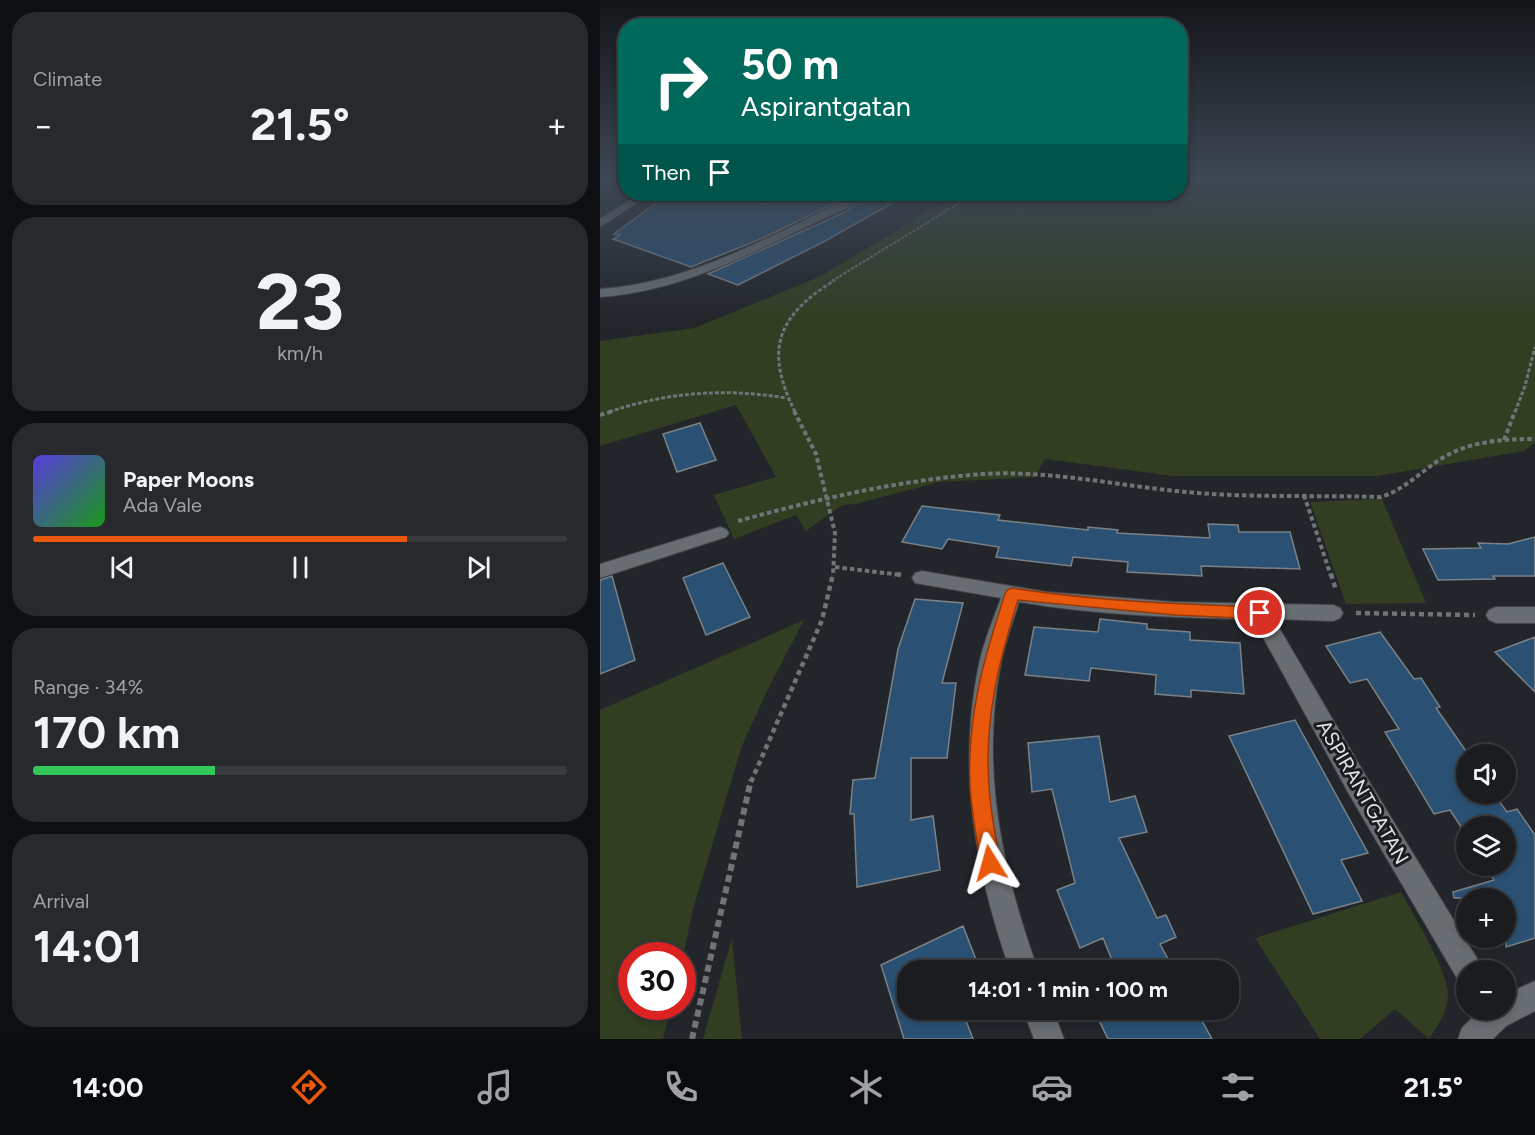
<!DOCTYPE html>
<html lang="en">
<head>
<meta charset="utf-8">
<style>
  :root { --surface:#1a1c20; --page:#27292d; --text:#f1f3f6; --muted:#9fa1a5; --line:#383a3e; --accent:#ea580c }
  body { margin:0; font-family:Figtree,sans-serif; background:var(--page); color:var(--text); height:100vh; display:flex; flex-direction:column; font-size:22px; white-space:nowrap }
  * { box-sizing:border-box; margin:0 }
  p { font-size:20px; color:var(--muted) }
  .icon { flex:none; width:33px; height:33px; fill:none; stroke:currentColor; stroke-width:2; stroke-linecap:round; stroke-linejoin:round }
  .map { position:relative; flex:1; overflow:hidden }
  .drawer { display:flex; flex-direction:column; gap:12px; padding:12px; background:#0e0f12; width:600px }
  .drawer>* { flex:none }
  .banner { position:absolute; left:18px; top:18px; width:570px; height:183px; border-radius:24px; box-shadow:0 3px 9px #0003,0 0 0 2px var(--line); background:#00695c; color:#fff; overflow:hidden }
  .tools { position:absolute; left:856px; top:744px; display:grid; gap:12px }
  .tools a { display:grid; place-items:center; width:60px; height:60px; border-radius:50%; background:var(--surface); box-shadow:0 3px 9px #0003,0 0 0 2px var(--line); font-size:30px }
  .speed { position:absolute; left:18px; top:942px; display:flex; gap:12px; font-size:30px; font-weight:700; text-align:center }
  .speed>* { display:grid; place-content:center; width:78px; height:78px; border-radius:50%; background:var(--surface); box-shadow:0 3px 9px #0003,0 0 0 2px var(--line); line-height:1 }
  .speed .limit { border:9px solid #d22; background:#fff; color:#111 }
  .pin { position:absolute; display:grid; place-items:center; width:51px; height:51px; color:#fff; margin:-26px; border:3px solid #fff; border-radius:50%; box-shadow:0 2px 6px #0007 }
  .me { position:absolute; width:66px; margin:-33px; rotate:352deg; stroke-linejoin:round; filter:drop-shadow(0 0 4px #0008) }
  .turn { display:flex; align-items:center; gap:21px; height:126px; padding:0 24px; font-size:27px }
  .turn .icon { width:78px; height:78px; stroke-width:2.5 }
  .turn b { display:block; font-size:42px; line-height:51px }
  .then { display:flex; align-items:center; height:57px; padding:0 24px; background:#0003; gap:12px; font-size:22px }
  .big { font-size:45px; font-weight:700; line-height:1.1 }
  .drawer .tile { flex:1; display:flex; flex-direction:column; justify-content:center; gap:9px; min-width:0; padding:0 21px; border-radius:24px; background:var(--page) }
  .drawer .dial { align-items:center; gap:0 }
  .dial b { font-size:78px; line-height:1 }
  .song { display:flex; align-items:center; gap:18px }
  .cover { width:72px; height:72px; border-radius:9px; background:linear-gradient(135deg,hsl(250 70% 55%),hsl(120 70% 35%)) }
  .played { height:6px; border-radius:3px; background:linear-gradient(90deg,var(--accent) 70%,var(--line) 70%) }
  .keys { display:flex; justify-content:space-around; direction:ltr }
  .heat { display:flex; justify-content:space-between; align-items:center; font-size:33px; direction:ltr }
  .charge { height:9px; border-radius:4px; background:linear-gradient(90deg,#34c759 34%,var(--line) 0) }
  .trip { position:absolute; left:297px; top:960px; width:342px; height:60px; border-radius:24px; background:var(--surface); box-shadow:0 3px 9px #0003,0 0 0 2px var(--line); font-weight:700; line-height:60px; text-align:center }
  .menu { display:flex; height:96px; justify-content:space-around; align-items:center; background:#0a0b0d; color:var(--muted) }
  .menu .icon { width:42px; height:42px }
  .menu .on { color:var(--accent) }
  .menu b { font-size:27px; color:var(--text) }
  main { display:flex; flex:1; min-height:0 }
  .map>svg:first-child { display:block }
</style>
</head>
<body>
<main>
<section class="drawer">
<div class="tile"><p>Climate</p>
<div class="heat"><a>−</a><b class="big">21.5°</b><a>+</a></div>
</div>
<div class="tile dial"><b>23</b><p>km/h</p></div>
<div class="tile">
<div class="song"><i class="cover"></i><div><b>Paper Moons</b><p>Ada Vale</p></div></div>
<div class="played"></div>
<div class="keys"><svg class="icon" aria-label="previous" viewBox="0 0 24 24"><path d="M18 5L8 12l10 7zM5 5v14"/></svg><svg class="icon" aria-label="pause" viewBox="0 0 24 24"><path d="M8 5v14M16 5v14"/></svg><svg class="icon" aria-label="next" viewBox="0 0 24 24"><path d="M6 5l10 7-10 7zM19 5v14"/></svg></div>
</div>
<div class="tile"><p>Range · 34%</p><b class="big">170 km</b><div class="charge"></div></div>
<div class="tile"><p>Arrival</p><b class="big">14:01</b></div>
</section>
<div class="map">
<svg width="935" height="1039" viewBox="0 0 935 1039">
  <rect width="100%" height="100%" fill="#22262b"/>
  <!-- green -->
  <path fill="#313e21" d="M581,177H935V443L924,451L777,476H573L445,459L435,477L339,482L256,504L242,505L206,531L196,515L134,539L114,495L176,477L136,405L0,446V341L94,328L219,277L358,194H580Z
    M782,499L826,603L746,604L710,502Z
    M204,620L168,689L141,748L92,913L83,957L32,956V1006L71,1007L63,1039H0V710Z
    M801,892C814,916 848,970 848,996C847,1013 838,1025 829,1039L795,1009L760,1039H720L655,938Z
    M132,938L142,1039H103Z"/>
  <!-- building -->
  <path fill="#2a5173" stroke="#7b8186" stroke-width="1.5" d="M185,194H253L163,238L91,267L13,239L20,235L14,234L64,197L166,203Z
    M270,196L296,201L225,241L138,285L108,274L243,213Z
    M100,423L116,460L77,472L63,434Z
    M322,506L400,515L398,520L488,530V527L518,530L517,533L610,538L608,524L638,525L639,532H690L700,569L601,566L602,576L527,572L528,562L473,557L471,566L396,557L399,547L348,539L342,549L302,542Z
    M935,537V576H893L895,579L838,580L823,549L881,548L878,543L908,544Z
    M123,563L150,617L106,635L83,578Z
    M12,576L35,660L0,674V580Z
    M315,599L363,603L342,683H356L347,758H311V820L333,816L340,870L257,887L254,814H250L253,780L275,778L298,649Z
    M500,619L547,624V629L590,632V640L640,643L644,694L591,690V697L555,694L556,675L491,668L489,681L425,675L434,627L498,632Z
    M780,632L814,679L821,678L840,707L836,708L868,754L867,794H894L907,812L917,809L935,835V938L906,947V898H854L853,892L894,880L885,866H906V826H867V836L850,810L834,814L785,732L799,729L767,679L750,683L726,646Z
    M935,637V692L895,652Z
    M695,720L768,853L741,860L762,901L713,914L629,736Z
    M499,736L510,802L535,796L547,832L519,838L557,918L566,915L576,937L560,944L574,970H516L503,938L480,948L457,890L475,883L452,789L432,792L428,743Z
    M363,926L380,970H308V1010H362L373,1039H304L281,965Z
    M494,1010H596L612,1039H508Z"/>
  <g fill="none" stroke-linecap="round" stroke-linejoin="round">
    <defs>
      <path id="minor" d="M40,194H51L0,227V219Z
        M257,194H269C255,207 230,215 212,224C144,257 77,292 0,297V289C92,283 176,233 257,194Z
        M120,527L126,529L129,533L126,537L0,578V564Z
        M322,571L447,592L575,602L733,605L740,608L743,613L740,618L733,621L674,619L767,778L878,960L882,970H867V984L858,980L749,794L653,619C575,618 496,615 419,602C413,622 405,642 401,663C380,769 402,870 438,970H410C375,870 357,769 379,664C384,641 393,620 401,598L315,583L312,578L315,573Z
        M896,607H935V623H896L889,620L886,615L889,610Z
        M935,981V1011L906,1026L893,1039H858L862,1028L880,1010H906V994Z
        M423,1010H453L464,1039H434Z"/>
    </defs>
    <!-- minor casing -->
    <use href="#minor" stroke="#3f4246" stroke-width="2"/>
    <!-- path-far4 -->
    <path stroke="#707477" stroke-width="2" stroke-dasharray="3 1.5" stroke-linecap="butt" d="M232,281L374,194"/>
    <!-- path-far3 -->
    <path stroke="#707477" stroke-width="3" stroke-dasharray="4 2" stroke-linecap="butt" d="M9,412C67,392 125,388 186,398
      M195,412C164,349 177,316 235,280
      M915,412L925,386L935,347"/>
    <!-- path-far2 -->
    <path stroke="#707477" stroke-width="4" stroke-dasharray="4.5 3" stroke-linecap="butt" d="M194,411L216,454L235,533L233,576
      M0,415L13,411
      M904,440L915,411
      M704,495L731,576
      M138,521C218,499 300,480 383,474C451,470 519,486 586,492C650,498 716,495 781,497C806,489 822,470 844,457C871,441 904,439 935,439
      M235,567L301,575"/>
    <!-- path-far1 -->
    <path stroke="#707477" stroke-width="4.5" stroke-dasharray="5 4" stroke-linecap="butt" d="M297,574L301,575
      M731,574L736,590
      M756,613L875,615
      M151,782L222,620L233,574"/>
    <!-- path -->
    <path stroke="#707477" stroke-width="6" stroke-dasharray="7 4.5" stroke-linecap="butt" d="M92,1039L151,780"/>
    <!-- minor -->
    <use href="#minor" fill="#686d72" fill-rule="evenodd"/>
  </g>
  <!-- sky -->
  <linearGradient id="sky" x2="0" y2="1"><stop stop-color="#131518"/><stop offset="0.55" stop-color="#3e4755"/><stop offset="1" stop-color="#3e4755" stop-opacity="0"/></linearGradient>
  <rect width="935" height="322" fill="url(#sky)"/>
  <!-- route -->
  <path fill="#ea580c" stroke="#983908" stroke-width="1.5" d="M412,588C494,601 578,604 660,607L666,609L668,613L666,617L660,619L575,615L418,600C399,661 384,720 389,785C390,811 396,837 400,863L397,870L390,872L383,870L380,863C377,837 371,810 370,784C367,716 384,658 405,594L407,590Z"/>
  <g text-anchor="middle" stroke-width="6" stroke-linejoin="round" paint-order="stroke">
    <!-- near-street labels -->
    <g font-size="20" fill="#e1e4e6" stroke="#191d21">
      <text transform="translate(763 792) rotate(60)" y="7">ASPIRANTGATAN</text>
    </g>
  </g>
</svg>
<div class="tools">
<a><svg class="icon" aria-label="sound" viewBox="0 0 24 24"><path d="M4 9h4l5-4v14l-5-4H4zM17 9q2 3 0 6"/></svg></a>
<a><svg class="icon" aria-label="layers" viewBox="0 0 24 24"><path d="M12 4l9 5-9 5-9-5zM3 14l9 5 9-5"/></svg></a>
<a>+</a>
<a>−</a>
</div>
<div class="speed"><div class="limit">30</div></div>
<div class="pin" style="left:660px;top:613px;background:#d93025"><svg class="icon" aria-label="arrive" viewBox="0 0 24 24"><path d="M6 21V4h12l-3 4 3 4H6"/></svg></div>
<svg class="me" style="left:390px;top:863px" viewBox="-20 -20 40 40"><path d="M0-17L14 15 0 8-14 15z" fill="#ea580c" stroke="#fff" stroke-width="4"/></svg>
<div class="trip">14:01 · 1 min · 100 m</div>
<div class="banner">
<div class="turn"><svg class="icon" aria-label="right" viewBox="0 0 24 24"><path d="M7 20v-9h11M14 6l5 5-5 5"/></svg><div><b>50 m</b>Aspirantgatan</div></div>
<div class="then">Then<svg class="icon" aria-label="arrive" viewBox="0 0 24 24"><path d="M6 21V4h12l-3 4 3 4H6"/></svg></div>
</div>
</div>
</main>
<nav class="menu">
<b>14:00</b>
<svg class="icon on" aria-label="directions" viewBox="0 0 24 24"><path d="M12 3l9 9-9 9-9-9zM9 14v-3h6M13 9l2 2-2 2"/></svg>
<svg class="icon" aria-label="music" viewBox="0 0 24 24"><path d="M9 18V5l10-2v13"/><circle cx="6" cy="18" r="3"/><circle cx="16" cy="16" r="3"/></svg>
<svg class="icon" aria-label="phone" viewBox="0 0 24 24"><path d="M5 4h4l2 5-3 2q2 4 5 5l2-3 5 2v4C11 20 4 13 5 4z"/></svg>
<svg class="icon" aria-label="climate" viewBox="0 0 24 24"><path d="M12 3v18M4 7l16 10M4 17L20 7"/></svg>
<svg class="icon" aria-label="car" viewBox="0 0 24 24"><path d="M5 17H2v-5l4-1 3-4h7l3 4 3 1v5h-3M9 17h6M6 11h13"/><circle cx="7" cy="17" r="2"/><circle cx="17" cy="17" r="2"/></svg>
<svg class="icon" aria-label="filters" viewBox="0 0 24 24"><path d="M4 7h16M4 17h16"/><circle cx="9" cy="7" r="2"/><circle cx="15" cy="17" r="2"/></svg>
<b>21.5°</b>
</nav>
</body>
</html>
